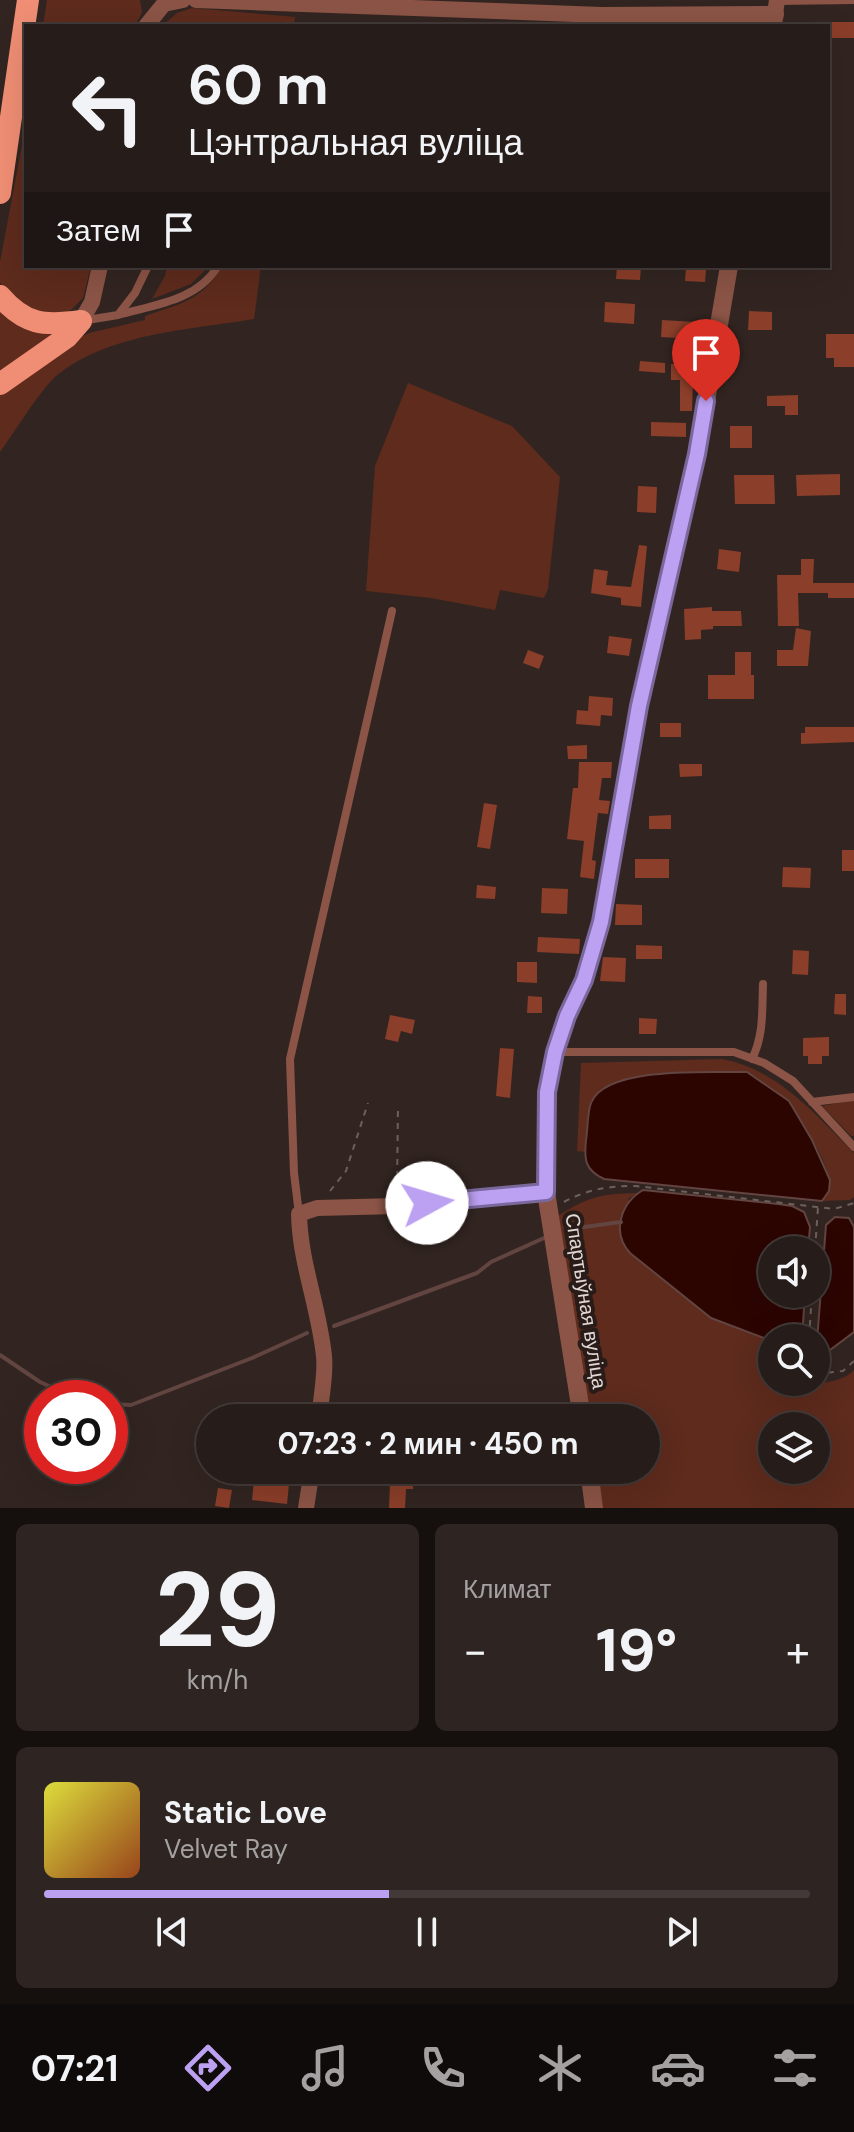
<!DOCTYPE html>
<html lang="ru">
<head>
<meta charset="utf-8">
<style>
  :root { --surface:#261c19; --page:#2e2522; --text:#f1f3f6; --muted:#a4a1a2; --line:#423a38; --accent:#bca0f2 }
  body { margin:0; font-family:"DM Sans",sans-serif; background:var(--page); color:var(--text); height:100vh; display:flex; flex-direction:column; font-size:30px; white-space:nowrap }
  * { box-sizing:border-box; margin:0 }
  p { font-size:26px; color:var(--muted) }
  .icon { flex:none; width:44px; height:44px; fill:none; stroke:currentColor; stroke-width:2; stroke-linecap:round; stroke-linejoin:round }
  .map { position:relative; height:1508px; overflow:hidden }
  .side { display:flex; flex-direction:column; gap:16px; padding:16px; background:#150f0e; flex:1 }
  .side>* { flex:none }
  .top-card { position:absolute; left:24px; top:24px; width:806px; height:244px; border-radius:0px; box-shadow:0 8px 32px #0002,0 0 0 2px var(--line); background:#261c19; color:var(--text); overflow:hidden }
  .fabs { position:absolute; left:758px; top:1236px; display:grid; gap:16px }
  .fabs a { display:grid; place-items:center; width:72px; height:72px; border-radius:50%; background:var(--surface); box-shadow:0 8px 32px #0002,0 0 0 2px var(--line); font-size:40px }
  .speed { position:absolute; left:24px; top:1380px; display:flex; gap:16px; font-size:40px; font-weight:700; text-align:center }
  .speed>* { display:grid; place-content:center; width:104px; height:104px; border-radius:50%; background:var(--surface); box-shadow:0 8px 32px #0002,0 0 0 2px var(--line); line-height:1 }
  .speed .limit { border:12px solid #d22; background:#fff; color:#111 }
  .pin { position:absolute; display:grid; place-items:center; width:68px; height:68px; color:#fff; margin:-82px -34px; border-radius:50% 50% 50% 0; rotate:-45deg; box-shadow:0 0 8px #0007 }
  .pin .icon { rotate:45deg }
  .me { position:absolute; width:88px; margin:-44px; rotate:84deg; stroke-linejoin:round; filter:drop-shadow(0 0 6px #0008) }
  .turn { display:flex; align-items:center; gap:28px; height:168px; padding:0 32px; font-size:36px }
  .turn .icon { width:104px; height:104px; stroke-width:2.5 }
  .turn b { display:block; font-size:56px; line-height:68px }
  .then { display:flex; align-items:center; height:76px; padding:0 32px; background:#0003; gap:16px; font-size:30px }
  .big { font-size:60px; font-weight:700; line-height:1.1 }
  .side .card { flex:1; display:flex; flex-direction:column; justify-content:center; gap:12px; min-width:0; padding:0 28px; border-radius:12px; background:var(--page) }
  .side .dial { align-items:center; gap:0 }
  .dial b { font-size:104px; line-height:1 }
  .song { display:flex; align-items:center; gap:24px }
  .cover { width:96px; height:96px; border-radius:12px; background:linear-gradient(135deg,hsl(60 70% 55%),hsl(20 70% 35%)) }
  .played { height:8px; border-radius:4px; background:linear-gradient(90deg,var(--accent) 45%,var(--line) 45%) }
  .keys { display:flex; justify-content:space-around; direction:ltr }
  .heat { display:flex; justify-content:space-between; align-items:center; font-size:44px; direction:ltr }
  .side .tiles { flex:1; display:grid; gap:16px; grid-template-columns:1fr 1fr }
  .card:last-child { grid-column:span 2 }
  .trip { position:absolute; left:196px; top:1404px; width:464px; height:80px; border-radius:40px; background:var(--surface); box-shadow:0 8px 32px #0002,0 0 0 2px var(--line); font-weight:700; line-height:80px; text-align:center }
  .menu { display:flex; height:128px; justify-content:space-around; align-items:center; background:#0f0b0a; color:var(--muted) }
  .menu .icon { width:56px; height:56px }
  .menu .active { color:var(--accent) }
  .menu b { font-size:36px; color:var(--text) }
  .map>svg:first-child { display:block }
</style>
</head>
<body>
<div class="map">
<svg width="854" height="1508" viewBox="0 0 854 1508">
  <rect width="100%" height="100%" fill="#322521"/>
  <!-- green -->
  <path fill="#5e2b1d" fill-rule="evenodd" d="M47,0H140L142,12L135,26H43Z
    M192,8L295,17L294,26H162L177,13Z
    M26,124V266H91L83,298L71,310L56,316L29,313L3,290L0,282V262Z
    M167,266H209L191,284L152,299L165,276Z
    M223,266H261L254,319C189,330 107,333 55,377C39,392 14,433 0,452V393L67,344L89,333L145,320V316C182,303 201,301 223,266Z
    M0,307C16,331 37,335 64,332L0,379Z
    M408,383L512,426L560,477L548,589L544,598L500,590L495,610L431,598L366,591L375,466Z
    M722,1059C778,1069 816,1115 854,1153V1197L850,1200L822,1201C824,1199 829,1192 829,1190C835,1170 800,1119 789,1101L591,1103L585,1152L577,1151L581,1063Z
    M854,1100V1136H851L822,1106Z
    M638,1193L628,1199L711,1318L772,1341V1382C796,1382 836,1389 854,1370V1508H603L597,1470H646V1418H589L558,1216C590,1196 600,1194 638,1193ZM772,1426H816V1470H772Z"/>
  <!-- water -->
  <path fill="#2c0500" stroke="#624440" stroke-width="2" d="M747,1072L789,1101L812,1140L830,1180L829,1191L822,1201L604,1179C585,1170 584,1160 586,1140C588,1129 587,1114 591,1103C606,1065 713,1073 747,1072Z
    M643,1190L778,1204L792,1206L804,1212L810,1227L808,1250H772V1294H805L802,1338H772V1341L711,1318L630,1253C611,1232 621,1203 643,1190Z
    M835,1217L849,1218L854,1227V1332L826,1353L816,1354L826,1225Z"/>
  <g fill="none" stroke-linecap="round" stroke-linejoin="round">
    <!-- stream -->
    <path stroke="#624440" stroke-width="4" d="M569,1229L621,1222
      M334,1326L477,1273L491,1262L544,1238
      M0,1355L40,1382L75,1398
      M110,1404L131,1405L252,1358L307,1333"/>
  </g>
  <!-- building -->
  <path fill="#8b3e29" d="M828,22H854V38H828Z
    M617,266H641L640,280L616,279Z
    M686,268L706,270L705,282L685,281Z
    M605,302L635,304L634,324L604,322Z
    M749,311L772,312V330H748Z
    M662,320L695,322L694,339L661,337Z
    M826,334H854V367H834V358H826Z
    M640,361L665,363V373L639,371Z
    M671,364H697V380H693L692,411H680V380H671Z
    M798,395V415H785V406H767V396Z
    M651,422L686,423V437L651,436Z
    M730,426H752V448H730Z
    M840,474V495L797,496L796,475Z
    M734,475H774L775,504H735Z
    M638,486L657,487L656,513L637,512Z
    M639,545L647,546L641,607L621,605V598L591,593L594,569L608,571L606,585L631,587Z
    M719,549L741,552L739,572L717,569Z
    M801,559H814L813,583H854V598H828V593H798L799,626H778L777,575H801Z
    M712,607V611H741L742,626H713V629L701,630V639L685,640L684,609Z
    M796,628L811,631L808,666H777V650H793Z
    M609,636L632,639L629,656L607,653Z
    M528,650L544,656L539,669L523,663Z
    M735,652H751V675H754V699H708V675H735Z
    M589,696L613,698L612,716L601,715L600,726L576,724L577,710L588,711Z
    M660,723H681V737H660Z
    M805,727H854V742L801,744V733H805Z
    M587,745V759H568L567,746Z
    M579,762H612L611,778H602L599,800L610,801L608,814L598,813L592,860L596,861L594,879L580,877L584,841L567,839L573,788H578Z
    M679,764H702V776L680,777Z
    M484,803L497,805L490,849L477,847Z
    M671,815V829H649V816Z
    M842,850H854V871H842Z
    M635,859H669V878H635Z
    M783,867L811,868L810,888L782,887Z
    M477,885L496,887L495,899L476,898Z
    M542,888L568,889L567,914L541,913Z
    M616,904L642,905V925H615Z
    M538,937L580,939L579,954L537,952Z
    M636,945L662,946V959H636Z
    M793,950L809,951L808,975L792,974Z
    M603,957L626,958L625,982L600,981Z
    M517,962H537V983L517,982Z
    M835,994H846V1015L834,1014Z
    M528,996L542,997V1013H527Z
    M390,1015L415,1020L412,1034L401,1031L398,1042L385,1039Z
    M639,1018L657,1019L656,1034H639Z
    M829,1037V1056H822V1064H808V1056H803V1038Z
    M500,1048L514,1049L510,1098L496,1096Z
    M363,1470H400V1478H413V1489H406L405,1508H389L390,1484L363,1483Z
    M254,1480L289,1484L287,1504L252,1500Z
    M218,1488L232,1490L229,1508L215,1506Z"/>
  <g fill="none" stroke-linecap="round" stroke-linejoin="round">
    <!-- path -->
    <path stroke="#6c605c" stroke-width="2" stroke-dasharray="6 6" stroke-linecap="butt" d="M397,1189L398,1106
      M330,1191L346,1171L368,1103
      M564,1202C588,1189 609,1186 636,1186L834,1209L854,1203
      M815,1250L818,1207
      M809,1338L812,1294
      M816,1374L843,1371L854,1361"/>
    <!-- service -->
    <path stroke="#8b5446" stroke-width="8" d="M776,1L854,0
      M118,315C153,305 197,301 218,266
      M81,321L118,315L135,293L148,266
      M555,1052H734L764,1063L793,1081L854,1147
      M752,1059C764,1035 762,1010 763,984
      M812,1102L854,1097
      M299,1214L294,1173L290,1059L392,611"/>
    <!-- minor -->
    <path stroke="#8b5446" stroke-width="16" d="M196,0L602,15L775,14L777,0
      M146,26L164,4L183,0
      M81,321L92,302L100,266
      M319,1418C321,1398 326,1375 324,1356C319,1307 300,1263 299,1214L317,1208L397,1206L546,1192
      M306,1508L312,1470"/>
    <!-- tertiary -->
    <path stroke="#8b5446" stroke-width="18" d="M772,26L775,14
      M582,1418L546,1192L547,1092L555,1052L567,1016L584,980L601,922L639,706L697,454L729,266
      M589,1470L594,1508"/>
    <!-- trunk -->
    <path stroke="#ef8e74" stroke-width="22" d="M0,193L28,0
      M0,296C25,325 44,326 81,321
      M0,384L67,337L81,321"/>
  </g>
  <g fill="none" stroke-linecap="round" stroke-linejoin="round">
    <defs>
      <path id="route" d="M427,1203L546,1192L547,1092L555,1052L567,1016L584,980L601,922L639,706L697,454L706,401"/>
    </defs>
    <!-- route casing -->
    <use href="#route" stroke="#7a689d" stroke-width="20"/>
    <!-- route -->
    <use href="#route" stroke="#bca0f2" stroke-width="14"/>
  </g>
  <g text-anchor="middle" stroke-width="8" stroke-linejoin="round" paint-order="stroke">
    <!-- street labels -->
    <g font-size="20" fill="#e1d7d5" stroke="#281b18">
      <text transform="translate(586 1301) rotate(81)" y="7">Спартыўная вуліца</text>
    </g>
  </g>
</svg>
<div class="fabs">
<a><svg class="icon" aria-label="sound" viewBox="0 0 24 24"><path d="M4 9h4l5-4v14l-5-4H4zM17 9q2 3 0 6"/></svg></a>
<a><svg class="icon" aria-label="search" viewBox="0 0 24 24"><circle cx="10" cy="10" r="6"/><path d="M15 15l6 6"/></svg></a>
<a><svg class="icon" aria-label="layers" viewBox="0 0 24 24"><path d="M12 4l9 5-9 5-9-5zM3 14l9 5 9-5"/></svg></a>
</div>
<div class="speed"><div class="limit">30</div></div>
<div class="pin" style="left:706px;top:401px;background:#d93025"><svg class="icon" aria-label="arrive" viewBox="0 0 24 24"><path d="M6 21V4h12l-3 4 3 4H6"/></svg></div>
<svg class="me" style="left:427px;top:1203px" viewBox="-20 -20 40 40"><circle r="19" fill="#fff"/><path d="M0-13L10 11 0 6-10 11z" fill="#bca0f2"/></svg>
<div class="trip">07:23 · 2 мин · 450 m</div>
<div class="top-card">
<div class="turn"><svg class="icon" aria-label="left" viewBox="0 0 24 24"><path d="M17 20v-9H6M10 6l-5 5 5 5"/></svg><div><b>60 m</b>Цэнтральная вуліца</div></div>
<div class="then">Затем<svg class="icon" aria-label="arrive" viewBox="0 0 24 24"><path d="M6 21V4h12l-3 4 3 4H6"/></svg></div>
</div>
</div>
<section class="side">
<div class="tiles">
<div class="card dial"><b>29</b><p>km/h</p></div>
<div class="card"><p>Климат</p>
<div class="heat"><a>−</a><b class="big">19°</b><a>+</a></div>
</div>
<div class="card">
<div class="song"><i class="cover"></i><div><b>Static Love</b><p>Velvet Ray</p></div></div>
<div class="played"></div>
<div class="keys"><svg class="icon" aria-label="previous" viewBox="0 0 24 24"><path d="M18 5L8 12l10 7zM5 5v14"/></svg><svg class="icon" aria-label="pause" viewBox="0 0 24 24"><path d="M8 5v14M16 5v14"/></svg><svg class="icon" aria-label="next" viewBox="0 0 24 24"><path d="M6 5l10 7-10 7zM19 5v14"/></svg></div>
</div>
</div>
</section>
<nav class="menu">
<b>07:21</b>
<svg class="icon active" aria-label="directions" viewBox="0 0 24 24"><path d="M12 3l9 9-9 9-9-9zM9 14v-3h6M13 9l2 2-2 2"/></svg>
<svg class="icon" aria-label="music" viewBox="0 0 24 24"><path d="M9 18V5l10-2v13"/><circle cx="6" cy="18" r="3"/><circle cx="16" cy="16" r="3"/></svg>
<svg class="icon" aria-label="phone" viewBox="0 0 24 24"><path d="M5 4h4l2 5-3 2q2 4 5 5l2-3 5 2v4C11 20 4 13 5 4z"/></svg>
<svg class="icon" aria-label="climate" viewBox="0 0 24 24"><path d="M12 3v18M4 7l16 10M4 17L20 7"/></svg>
<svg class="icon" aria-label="car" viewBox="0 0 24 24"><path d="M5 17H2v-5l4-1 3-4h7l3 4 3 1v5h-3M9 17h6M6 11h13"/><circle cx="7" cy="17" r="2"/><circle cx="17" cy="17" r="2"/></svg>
<svg class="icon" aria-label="filters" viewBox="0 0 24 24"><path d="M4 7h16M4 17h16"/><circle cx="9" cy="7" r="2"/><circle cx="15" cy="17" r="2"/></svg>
</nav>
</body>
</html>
